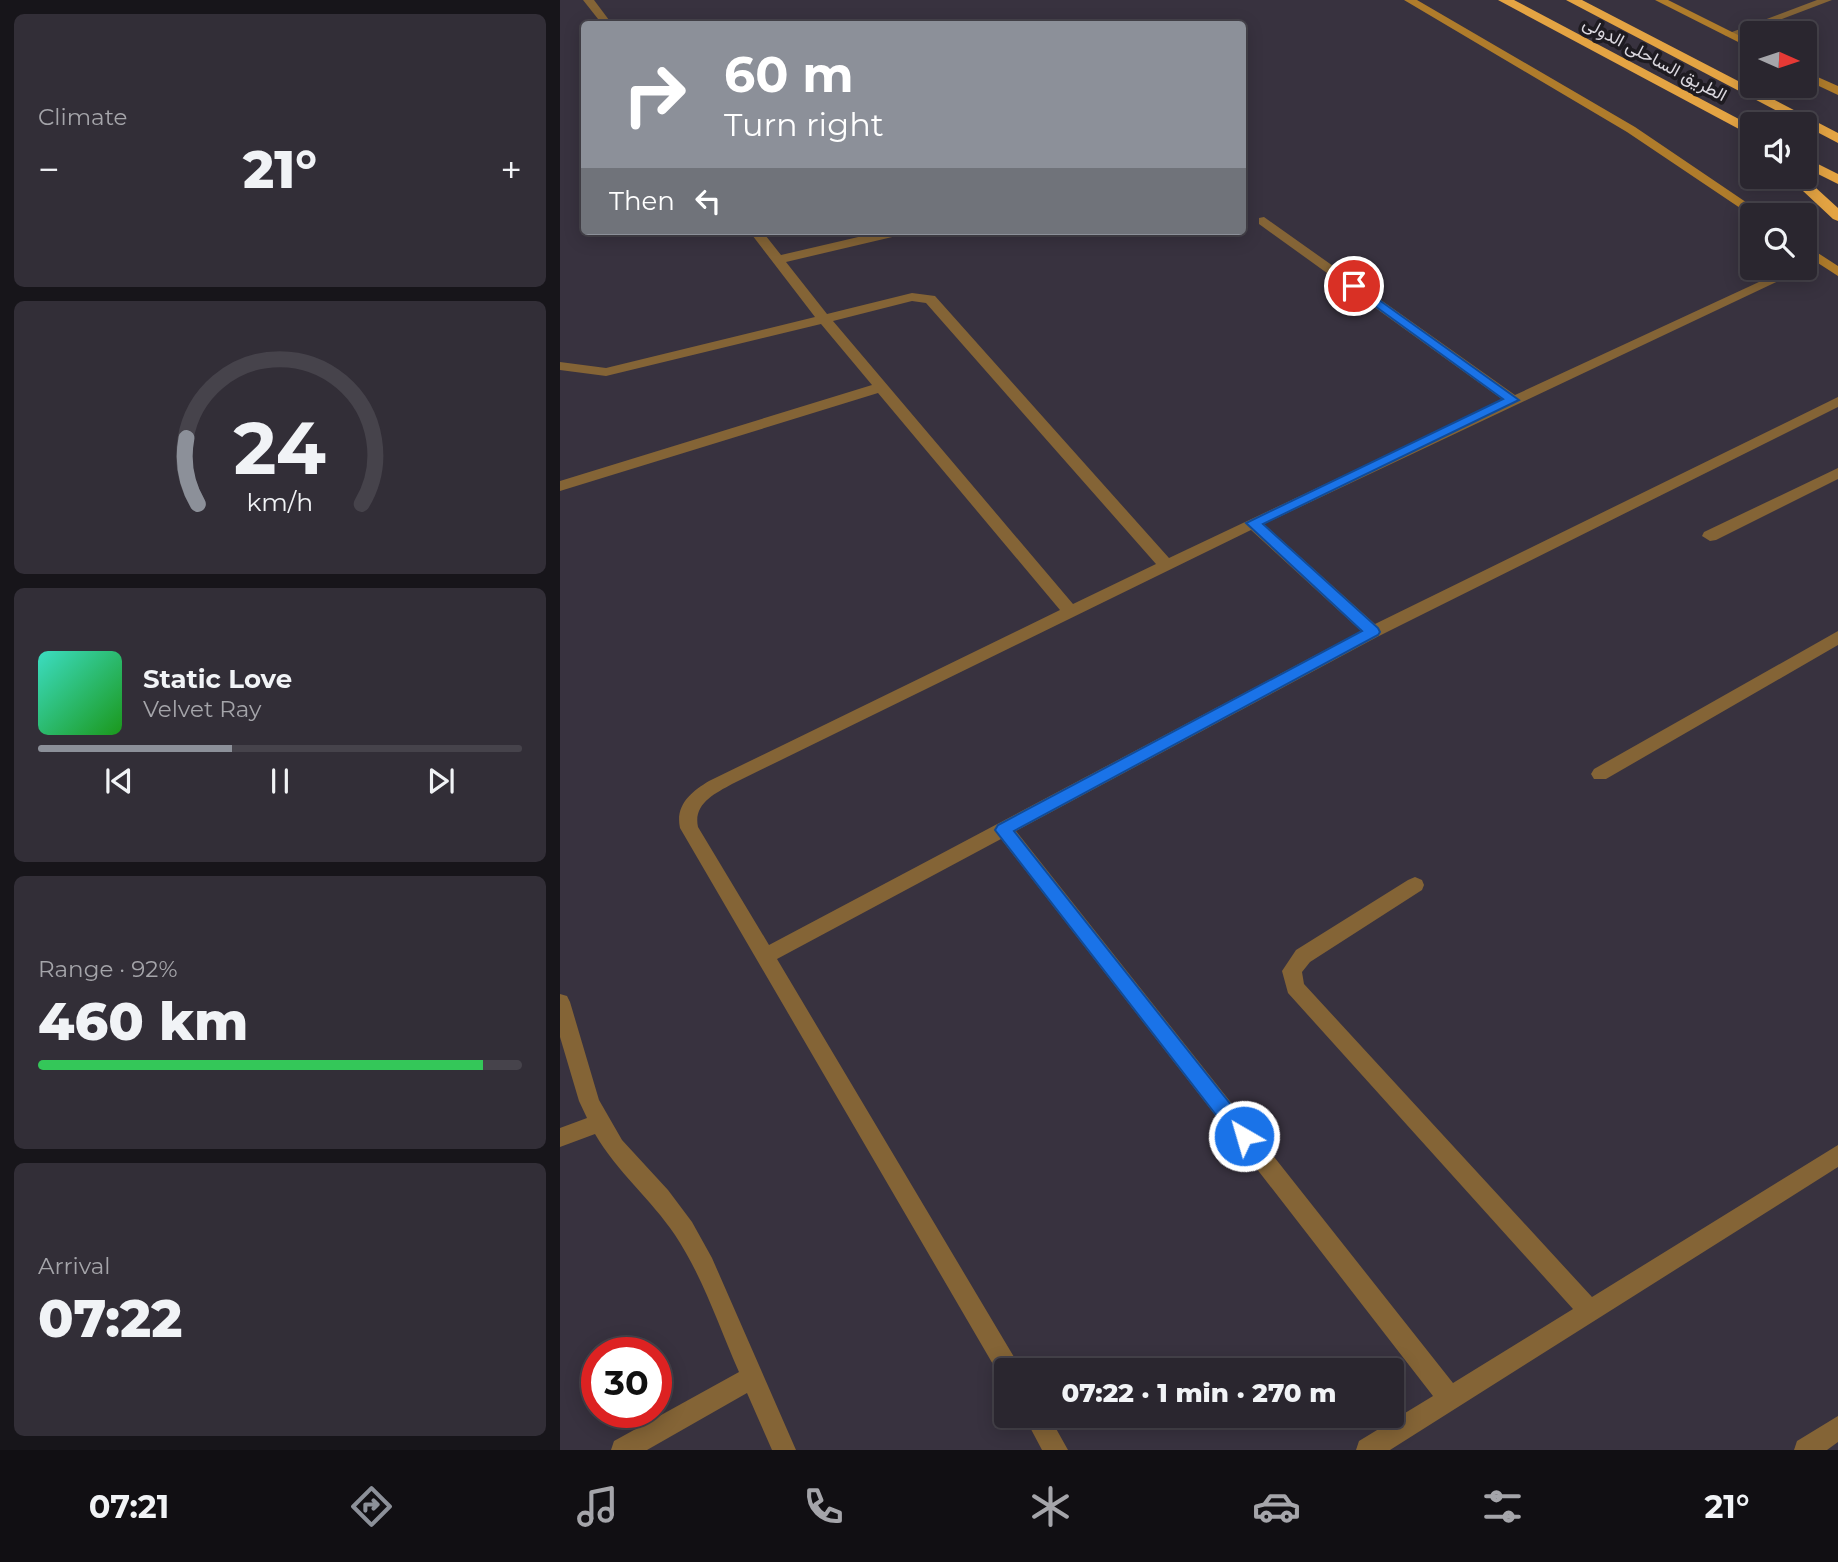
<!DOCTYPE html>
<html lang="en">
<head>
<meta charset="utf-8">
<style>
  :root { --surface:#2a262f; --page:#322e37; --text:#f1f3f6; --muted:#a5a5aa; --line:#46434b; --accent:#8c9099 }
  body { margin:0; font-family:Montserrat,Vazirmatn,sans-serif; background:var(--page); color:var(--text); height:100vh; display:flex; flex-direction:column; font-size:26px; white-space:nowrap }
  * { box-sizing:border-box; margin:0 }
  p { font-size:23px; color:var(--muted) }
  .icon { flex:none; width:38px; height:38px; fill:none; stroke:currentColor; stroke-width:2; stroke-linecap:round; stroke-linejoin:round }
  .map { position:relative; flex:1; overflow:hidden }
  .drawer { display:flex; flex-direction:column; gap:14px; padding:14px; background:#17151a; width:560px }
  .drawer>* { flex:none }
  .top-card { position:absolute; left:21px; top:21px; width:665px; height:214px; border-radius:7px; box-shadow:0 4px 18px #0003,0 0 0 2px var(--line); background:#8c9099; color:#fff; overflow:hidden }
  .needle { width:46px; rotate:93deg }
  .controls { position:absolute; left:1180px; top:21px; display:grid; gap:14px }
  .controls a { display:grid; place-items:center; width:77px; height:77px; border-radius:7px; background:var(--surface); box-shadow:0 4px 18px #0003,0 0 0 2px var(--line); font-size:35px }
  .speed { position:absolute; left:21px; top:1337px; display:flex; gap:14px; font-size:35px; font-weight:700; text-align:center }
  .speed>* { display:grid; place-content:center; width:91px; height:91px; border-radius:50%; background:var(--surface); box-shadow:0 4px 18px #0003,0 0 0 2px var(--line); line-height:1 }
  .speed .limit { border:10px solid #d22; background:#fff; color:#111 }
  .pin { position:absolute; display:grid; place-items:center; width:60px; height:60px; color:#fff; margin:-30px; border:4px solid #fff; border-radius:50%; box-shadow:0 2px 7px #0007 }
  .me { position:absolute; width:77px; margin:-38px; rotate:322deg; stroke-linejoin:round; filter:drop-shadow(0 0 5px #0008) }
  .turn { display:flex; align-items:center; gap:24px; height:147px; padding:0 28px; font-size:32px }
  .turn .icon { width:91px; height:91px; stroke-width:2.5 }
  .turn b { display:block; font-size:49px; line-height:60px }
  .then { display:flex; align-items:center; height:66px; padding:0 28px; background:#0003; gap:14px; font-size:26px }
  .big { font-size:52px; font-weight:800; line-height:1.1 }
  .drawer .tile { flex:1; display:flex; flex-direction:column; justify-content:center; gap:10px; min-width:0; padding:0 24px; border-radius:10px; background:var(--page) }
  .drawer .dial { align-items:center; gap:0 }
  .dial svg { height:182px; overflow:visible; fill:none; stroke:var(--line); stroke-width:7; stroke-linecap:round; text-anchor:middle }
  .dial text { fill:var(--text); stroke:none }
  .song { display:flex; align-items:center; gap:21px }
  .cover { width:84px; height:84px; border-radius:10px; background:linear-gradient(135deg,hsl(170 70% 55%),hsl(120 70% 35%)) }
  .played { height:7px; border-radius:4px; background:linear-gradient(90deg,var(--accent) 40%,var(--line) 40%) }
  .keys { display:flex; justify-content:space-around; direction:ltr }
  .heat { display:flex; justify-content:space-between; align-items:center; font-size:38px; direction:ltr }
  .charge { height:10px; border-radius:5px; background:linear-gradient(90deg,#34c759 92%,var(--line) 0) }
  .trip { position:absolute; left:434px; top:1358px; width:410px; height:70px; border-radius:7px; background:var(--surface); box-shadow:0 4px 18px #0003,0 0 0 2px var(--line); font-weight:800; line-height:70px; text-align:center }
  .dock { display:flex; height:112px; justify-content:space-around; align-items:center; background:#110f13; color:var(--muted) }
  .dock .icon { width:49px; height:49px }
  .dock .current { color:var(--accent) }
  .dock b { font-size:32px; color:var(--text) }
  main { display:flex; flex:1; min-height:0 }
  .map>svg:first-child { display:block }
</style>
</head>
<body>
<main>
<section class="drawer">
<div class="tile"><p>Climate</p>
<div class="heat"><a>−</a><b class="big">21°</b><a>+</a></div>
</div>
<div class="tile dial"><svg viewBox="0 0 100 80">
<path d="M14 69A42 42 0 1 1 86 69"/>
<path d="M14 69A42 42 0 0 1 9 40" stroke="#8c9099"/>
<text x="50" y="56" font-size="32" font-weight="700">24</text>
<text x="50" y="72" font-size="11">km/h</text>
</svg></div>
<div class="tile">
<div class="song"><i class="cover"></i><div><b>Static Love</b><p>Velvet Ray</p></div></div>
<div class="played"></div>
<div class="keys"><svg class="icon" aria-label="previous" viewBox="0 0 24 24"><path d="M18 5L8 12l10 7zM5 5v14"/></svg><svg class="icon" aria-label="pause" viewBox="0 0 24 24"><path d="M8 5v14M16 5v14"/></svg><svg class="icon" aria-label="next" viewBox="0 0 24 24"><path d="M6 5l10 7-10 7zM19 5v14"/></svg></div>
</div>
<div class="tile"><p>Range · 92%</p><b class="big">460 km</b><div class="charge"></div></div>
<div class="tile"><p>Arrival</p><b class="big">07:22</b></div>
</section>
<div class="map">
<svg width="1278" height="1450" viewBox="0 0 1278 1450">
  <rect width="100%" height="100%" fill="#38323f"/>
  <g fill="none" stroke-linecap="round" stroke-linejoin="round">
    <!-- street -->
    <path fill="#846436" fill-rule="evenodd" d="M23,0H34L52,24H42Z
      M1257,0H1272L1174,37L1164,35Z
      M704,217L955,395L1229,268H1246L704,524L815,624L1278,397V407L819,636L456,831L893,1383L1013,1309L728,993L722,971L736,950L848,880L855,877L862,880L864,885L862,890L750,962L742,972L744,984L1032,1297L1278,1145V1167L830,1450H796L799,1441L873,1396L441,839L217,959L457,1362L461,1370H446V1380L441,1378L120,828C115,805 131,792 149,781L500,610L318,393L0,491V481L312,385L261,324L46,376L0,370V362L46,368L255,317L189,231H202L221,255L324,231H346L345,234L226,262L267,314L352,293L375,296L609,558L943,400L699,224V218ZM352,301L366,303L596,564L513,604L273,321ZM691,530L801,631L209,945L138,827C133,804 154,794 172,784Z
      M1278,468V479L1156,540L1150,541L1142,536L1144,532Z
      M1278,631V645L1046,779H1034L1031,774L1034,769Z
      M0,994L7,996L10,1002L39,1100L62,1140L108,1190L132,1222L152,1258L236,1450H212L187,1393L87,1450H51L54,1441L179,1372C159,1327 143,1277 115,1235C91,1199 57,1172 35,1134L0,1147V1128L27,1118L19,1101L0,1037Z
      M464,1416H489L508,1450H482Z
      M1278,1416V1442L1267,1450H1234L1237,1441Z"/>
    <!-- secondary -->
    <path fill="#af7c2b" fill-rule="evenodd" d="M844,0H857L1075,127L1205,215L1192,216L1067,132Z
      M1095,0H1108L1192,42V49Z
      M1244,71L1278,86V95L1244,79Z
      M1244,244L1278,266V276L1244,254Z"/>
    <!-- highway -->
    <path fill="#e4a443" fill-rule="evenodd" d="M938,0H954L1192,126V136Z
      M1006,0H1022L1278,133V143Z
      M1244,157L1278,174V184L1244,167Z
      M1228,177H1244L1278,208V221L1273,219Z"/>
  </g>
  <!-- route -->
  <path fill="#1a73e8" stroke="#114b97" stroke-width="2" d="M794,282L959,400L703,524L818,628L820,632L818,635L454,831L691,1130L694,1136L691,1142L684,1145L677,1142L435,830L438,825L802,631L686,523L943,399L790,288V283Z"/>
  <g text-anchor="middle" stroke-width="7" stroke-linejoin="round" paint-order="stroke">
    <!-- far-street labels -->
    <g font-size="18" fill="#dad7de" stroke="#1e1b21">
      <text transform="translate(1095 59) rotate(28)" y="6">الطريق الساحلى الدولى</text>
    </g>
  </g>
</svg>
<div class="controls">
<a><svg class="needle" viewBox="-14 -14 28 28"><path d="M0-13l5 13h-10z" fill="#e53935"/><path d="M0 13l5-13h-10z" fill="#a5a5aa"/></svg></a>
<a><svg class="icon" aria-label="sound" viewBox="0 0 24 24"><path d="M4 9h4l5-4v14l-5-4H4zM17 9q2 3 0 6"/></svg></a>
<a><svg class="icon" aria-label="search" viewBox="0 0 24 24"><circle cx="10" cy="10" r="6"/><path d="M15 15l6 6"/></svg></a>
</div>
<div class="speed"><div class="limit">30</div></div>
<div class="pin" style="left:794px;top:286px;background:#d93025"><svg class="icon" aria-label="arrive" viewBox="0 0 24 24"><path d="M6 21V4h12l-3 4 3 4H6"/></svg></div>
<svg class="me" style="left:684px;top:1136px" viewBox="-20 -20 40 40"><circle r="17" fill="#1a73e8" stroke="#fff" stroke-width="3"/><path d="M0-11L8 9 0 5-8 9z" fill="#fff"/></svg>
<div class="trip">07:22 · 1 min · 270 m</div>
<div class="top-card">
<div class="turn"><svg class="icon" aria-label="right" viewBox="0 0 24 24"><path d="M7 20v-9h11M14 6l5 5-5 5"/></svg><div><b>60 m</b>Turn right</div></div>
<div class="then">Then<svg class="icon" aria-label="left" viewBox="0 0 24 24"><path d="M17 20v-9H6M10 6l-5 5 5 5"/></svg></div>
</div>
</div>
</main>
<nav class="dock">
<b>07:21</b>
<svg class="icon current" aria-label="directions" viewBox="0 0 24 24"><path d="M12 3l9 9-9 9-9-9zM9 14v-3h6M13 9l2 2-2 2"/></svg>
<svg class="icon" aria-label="music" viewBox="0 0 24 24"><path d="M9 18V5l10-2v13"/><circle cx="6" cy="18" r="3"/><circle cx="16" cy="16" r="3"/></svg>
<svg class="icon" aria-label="phone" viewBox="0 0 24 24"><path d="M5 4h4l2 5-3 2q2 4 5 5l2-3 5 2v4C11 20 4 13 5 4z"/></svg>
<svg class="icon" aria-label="climate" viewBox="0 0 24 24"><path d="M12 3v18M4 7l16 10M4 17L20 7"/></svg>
<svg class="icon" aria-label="car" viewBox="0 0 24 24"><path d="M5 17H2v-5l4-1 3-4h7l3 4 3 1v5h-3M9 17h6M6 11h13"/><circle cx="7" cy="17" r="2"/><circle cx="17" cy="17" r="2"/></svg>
<svg class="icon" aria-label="filters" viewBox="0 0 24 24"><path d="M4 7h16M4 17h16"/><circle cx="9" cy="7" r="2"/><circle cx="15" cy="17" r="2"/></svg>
<b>21°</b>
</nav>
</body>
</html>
